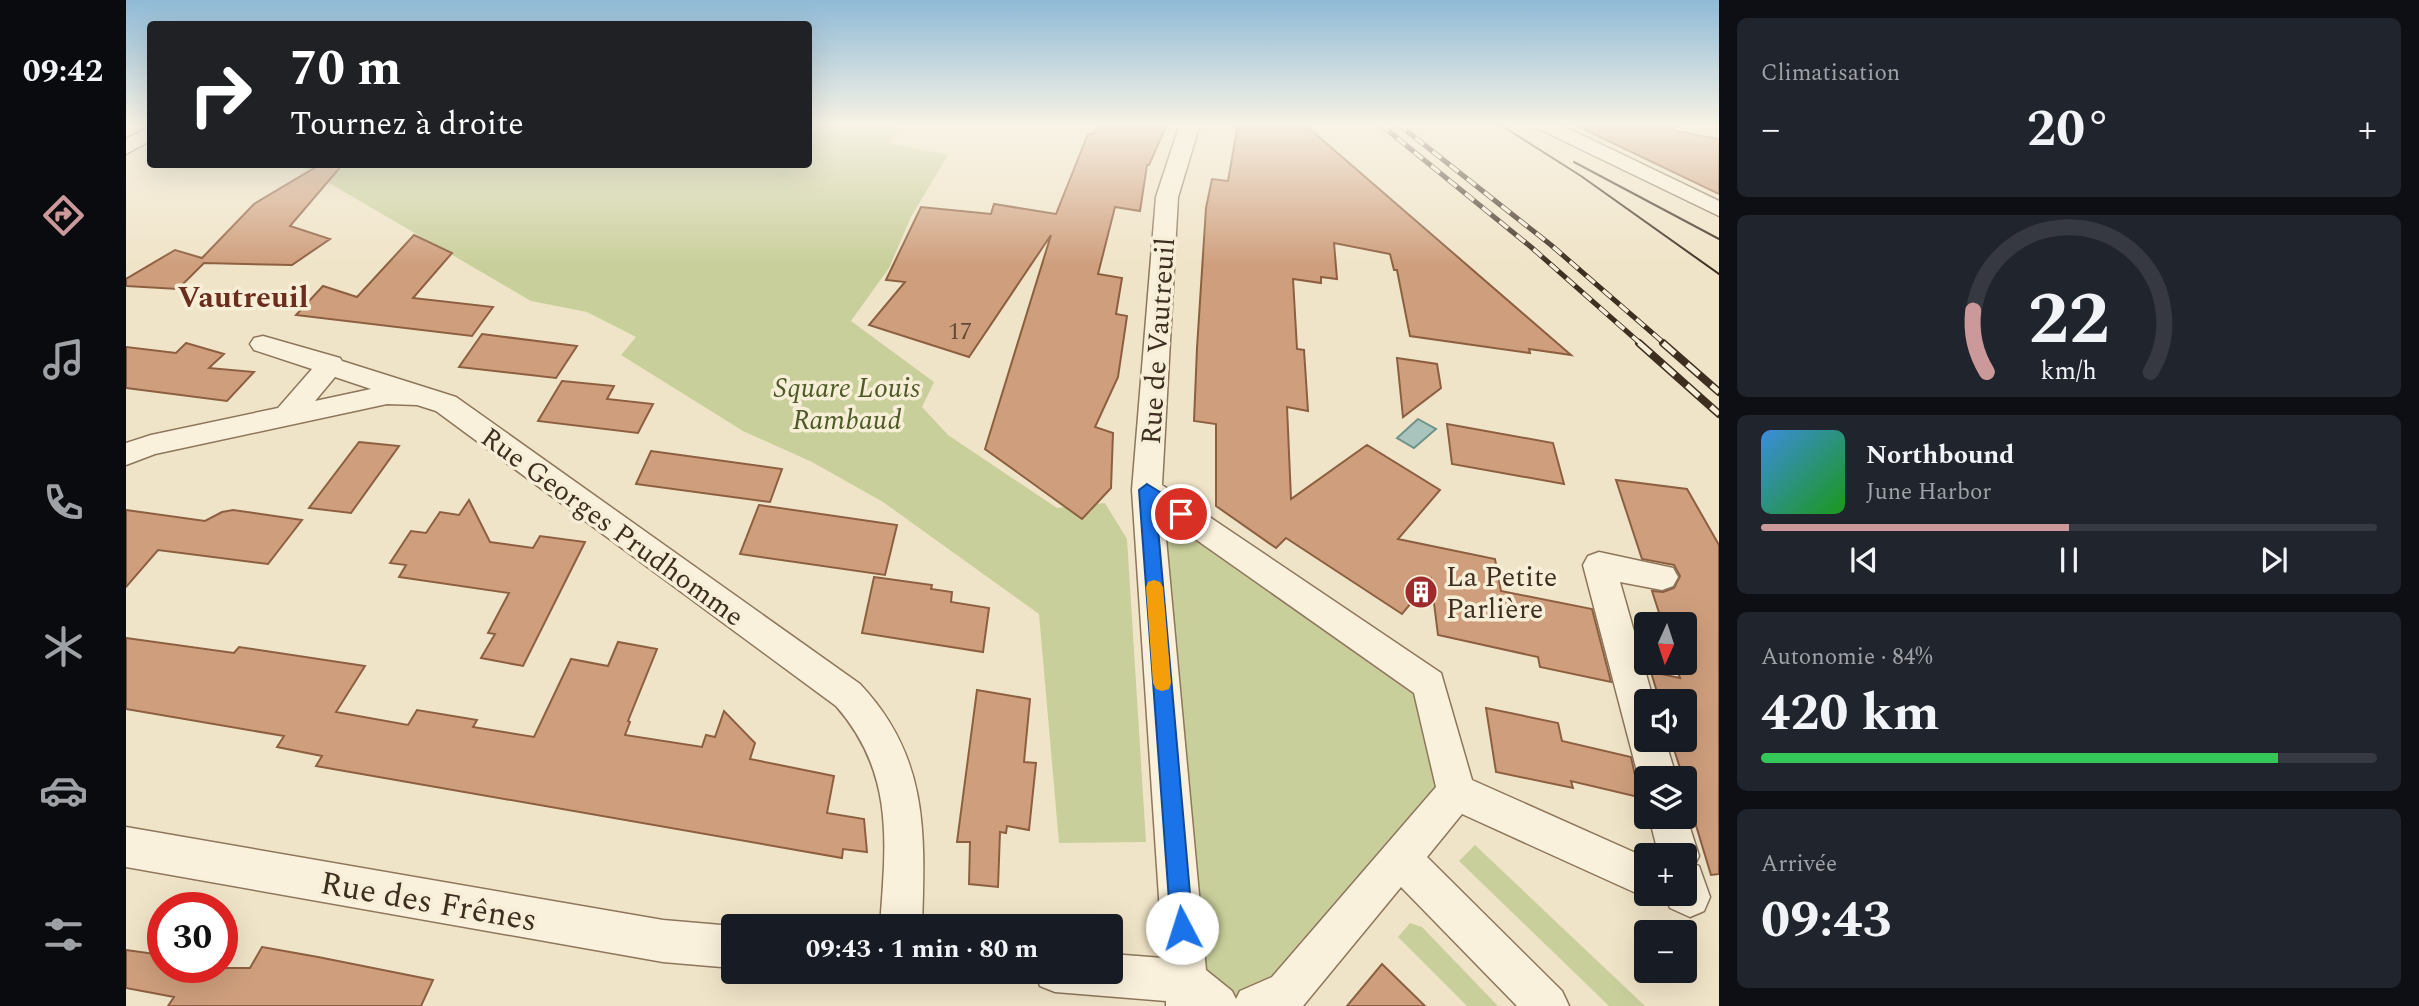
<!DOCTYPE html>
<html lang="fr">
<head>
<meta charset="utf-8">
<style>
  :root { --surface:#171b24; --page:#20242c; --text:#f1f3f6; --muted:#9ea1a6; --line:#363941; --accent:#cc999b }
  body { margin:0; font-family:Spectral,serif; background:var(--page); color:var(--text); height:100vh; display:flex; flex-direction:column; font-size:26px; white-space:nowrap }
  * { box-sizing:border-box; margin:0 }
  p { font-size:23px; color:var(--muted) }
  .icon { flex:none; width:38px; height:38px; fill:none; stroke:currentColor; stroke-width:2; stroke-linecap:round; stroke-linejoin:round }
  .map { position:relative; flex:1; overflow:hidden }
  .side { display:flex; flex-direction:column; gap:18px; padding:18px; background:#0d0f14; width:700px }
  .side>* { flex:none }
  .banner { position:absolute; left:21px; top:21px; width:665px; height:147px; border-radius:7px; box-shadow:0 7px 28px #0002; background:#202124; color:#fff; overflow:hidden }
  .needle { width:46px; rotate:183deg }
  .buttons { position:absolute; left:1508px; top:612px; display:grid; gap:14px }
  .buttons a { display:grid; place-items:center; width:63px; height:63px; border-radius:7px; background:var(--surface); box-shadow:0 7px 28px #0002; font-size:35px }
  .speed { position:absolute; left:21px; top:892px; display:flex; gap:14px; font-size:35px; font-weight:700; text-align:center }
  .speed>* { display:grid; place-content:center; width:91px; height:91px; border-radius:50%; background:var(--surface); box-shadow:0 7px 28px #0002; line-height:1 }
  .speed .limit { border:10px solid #d22; background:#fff; color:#111 }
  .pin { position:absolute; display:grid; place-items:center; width:60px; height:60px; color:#fff; margin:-30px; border:4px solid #fff; border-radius:50%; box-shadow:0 2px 7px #0007 }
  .me { position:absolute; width:77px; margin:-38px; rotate:355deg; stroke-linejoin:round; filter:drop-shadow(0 0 5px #0008) }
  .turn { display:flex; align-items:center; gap:24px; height:147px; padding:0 28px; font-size:32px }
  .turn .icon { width:91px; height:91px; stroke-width:2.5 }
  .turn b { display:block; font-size:49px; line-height:60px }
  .big { font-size:52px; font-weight:700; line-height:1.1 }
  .side .tile { flex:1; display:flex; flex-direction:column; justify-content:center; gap:10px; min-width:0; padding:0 24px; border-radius:10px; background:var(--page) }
  .side .dial { align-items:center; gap:0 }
  .dial svg { height:182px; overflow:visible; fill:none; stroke:var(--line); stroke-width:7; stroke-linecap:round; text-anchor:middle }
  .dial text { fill:var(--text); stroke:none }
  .song { display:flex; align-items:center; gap:21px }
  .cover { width:84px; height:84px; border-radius:10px; background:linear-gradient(135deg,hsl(210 70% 55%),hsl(120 70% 35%)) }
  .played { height:7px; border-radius:4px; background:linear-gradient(90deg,var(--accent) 50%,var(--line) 50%) }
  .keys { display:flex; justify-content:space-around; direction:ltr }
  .heat { display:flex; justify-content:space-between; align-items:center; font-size:38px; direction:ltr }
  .charge { height:10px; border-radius:5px; background:linear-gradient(90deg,#34c759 84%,var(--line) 0) }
  .trip { position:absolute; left:595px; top:914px; width:402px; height:70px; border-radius:7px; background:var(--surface); box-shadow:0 7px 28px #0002; font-weight:700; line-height:70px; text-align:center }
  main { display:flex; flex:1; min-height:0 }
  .dock { display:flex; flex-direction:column; width:126px; justify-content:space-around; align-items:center; background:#090b0e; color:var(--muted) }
  .dock .icon { width:49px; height:49px }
  .dock .active { color:var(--accent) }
  .dock b { font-size:32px; color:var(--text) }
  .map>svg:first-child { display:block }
</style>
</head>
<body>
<main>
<nav class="dock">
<b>09:42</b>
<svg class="icon active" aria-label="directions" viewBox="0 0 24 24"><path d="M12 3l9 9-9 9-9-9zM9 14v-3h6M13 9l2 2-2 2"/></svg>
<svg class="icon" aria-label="music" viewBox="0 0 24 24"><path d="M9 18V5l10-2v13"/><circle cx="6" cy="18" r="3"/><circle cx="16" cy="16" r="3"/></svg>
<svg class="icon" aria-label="phone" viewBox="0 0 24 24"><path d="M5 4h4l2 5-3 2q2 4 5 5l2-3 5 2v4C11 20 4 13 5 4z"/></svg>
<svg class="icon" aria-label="climate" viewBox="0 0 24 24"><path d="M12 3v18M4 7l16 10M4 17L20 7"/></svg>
<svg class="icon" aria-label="car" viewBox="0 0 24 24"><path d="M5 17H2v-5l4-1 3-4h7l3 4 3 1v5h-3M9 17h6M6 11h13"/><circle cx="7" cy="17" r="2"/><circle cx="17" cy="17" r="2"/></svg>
<svg class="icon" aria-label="filters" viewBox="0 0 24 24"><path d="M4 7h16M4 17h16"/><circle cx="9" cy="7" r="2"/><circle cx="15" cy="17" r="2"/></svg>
</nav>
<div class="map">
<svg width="1593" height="1006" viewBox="0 0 1593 1006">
  <rect width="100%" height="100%" fill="#f0e4c8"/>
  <!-- green -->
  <path fill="#c9cf9b" d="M692,124H776L763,143L822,155L785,217L763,268L725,321L808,382L796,407L822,435L931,508L979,503L1001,539L1020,842L933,843L913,614L757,502L686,462L617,431L495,355L510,337L461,312L405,301L174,166L682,164L683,129L688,130Z
    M1021,490L1303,684L1330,792L1161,992L1091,1006L1060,981Z
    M1349,845L1519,1006H1483L1333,861Z
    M1284,923L1296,927L1372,1006H1341L1272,937Z"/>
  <!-- water -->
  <path fill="#a9c4bc" stroke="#6f938a" stroke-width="2" d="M1292,419L1310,429L1288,448L1271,438Z"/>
  <!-- building -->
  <path fill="#cf9f7d" stroke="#8d5f41" stroke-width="2" d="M972,124H1041L1023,165H1021L1014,211L989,207L972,274L996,278L990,314L1001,316L992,377L969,427L987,433L985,488L956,519L859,449L925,235L843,357L743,325L779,282L760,280L795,207L865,214L868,204L930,214L962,134H967Z
    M1112,124H1178L1445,355L1403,349L1404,353L1284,336L1271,270H1268L1264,254L1208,243L1211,279L1195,277V283L1167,279L1171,349L1178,350L1182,411L1161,407L1165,499L1241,445L1314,490L1272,539L1369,559L1375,591L1466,609L1485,682L1414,667L1412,657L1312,635L1305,579L1276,614L1160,538L1150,548L1090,506V424L1068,421L1071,348L1080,208L1086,179L1102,181Z
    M1447,124H1547L1549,131L1593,139V194Z
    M195,164H217L164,226L204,239L166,265L78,263L52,289L0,286V279L49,250L76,258L128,204Z
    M288,235L326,253L287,298L367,307L346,336L170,315L197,286L231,297Z
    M356,334L371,336L451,346L430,378L333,367Z
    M60,343L98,354L83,368L128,372L101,401L0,388V347L50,353Z
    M1271,358L1311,364L1315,388L1277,417Z
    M436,381L488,386L481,399L527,404L512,433L412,421Z
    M1321,424L1427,443L1438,484L1326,464Z
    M233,442L273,446L225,513L183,508Z
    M525,451L656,469L644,502L510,484Z
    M1490,480L1561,489L1593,545V874L1585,875L1565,809L1559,808V779H1553L1550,768H1554L1545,740H1559V702H1534L1525,672L1554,678L1549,663H1559V625H1537L1526,591L1537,592L1548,588L1554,576L1548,565L1516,559Z
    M343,500L364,542L407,548L414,536L459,542L397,666L355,658L369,634L362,633L383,593L273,577L280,565L264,563L285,531L300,533L314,512L333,515Z
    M633,505L771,525L759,575L614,554Z
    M0,510L79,521L96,512L107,510L176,520L142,564L32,550L0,587Z
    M748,577L806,585L805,589L826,592L825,602L863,608L857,652L736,633Z
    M0,638L108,653L113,647L239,666L210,712L282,725L291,710L351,720L347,727L408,737L445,659L482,666L492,642L531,649L502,721L504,722L499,735L576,747L580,735L589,737L598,711L629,743L624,759L708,776L701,813L738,819L741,852L717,849L716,858L190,766L196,756L151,747L158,736L0,709Z
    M851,690L904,699L898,762L910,763L903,830L881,826L880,833L874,832L872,887L843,884L844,842H831Z
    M1360,708L1432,723L1436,741L1505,757L1510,780L1521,799L1445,781L1447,788L1370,772Z
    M136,947L192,957L307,980L295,1006H42L48,997L0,988V950L37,955V968H124Z
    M1256,964L1299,1006H1221Z"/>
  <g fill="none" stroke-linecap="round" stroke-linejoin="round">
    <defs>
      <path id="minor" d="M1054,124H1074L1052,197L1036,485L1315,673L1346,780L1521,858V894H1530L1521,898L1336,814L1301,857L1436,991L1443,1006H1391L1275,887L1177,1006H1040V1001L929,992L914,986L908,971H985V954L1037,958L1006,490L1030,197ZM1038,517L1288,693L1310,787L1146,977L1114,991L1110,999L1106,991L1080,970Z
        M1408,124H1433L1593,201V216L1411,128Z
        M24,127V141L0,154V139Z
        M137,336L214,358L216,361L330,397L734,684C803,757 799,833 796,926H754C760,844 769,773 710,706L310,411L291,405L261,404L29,454L0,465V443L25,435L152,408L186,369L128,350L124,344L128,338ZM209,377L245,389L189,401Z
        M1473,552L1547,568L1552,577L1547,586L1536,590L1494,582L1528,702H1521V740H1539L1551,779H1521V793L1513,779L1457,565L1462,556Z
        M1559,812L1573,856L1569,864L1573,866L1584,897L1578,911L1564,917L1544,908L1538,894H1559V856H1533L1523,817H1559Z
        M0,827L537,920L607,926V968L537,962L0,867Z"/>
    </defs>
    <!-- minor casing -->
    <use href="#minor" stroke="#8d765c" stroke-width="3"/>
    <!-- minor -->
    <use href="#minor" fill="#faf1dc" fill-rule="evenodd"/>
    <!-- tram -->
    <path stroke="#3d2e20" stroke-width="2" d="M1373,124L1455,176L1593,274
      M1448,162L1593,239"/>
    <defs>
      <path id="rail-far1" d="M1254,124L1405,247L1515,344
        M1272,124L1425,245L1539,344"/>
      <path id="rail" d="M1513,343L1593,414
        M1537,343L1593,392"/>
    </defs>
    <!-- rail-far1 casing -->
    <use href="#rail-far1" stroke="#3d2e20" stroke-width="5"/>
    <!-- rail casing -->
    <use href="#rail" stroke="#3d2e20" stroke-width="8"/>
    <!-- rail-far1 -->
    <use href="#rail-far1" stroke="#f7eed8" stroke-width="3.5" stroke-dasharray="11" stroke-linecap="butt"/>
    <!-- rail -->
    <use href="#rail" stroke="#f7eed8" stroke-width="5" stroke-dasharray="16" stroke-linecap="butt"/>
  </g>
  <!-- sky -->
  <linearGradient id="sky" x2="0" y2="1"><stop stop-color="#8fbad6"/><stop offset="0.47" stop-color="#f8f3e6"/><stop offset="1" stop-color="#f8f3e6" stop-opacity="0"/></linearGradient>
  <rect width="1593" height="265" fill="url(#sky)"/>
  <!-- route -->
  <path fill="#1a73e8" stroke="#114b97" stroke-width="2" d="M1021,484L1061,509L1063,514L1055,520L1030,505L1067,928L1064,936L1056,939L1048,936L1045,928L1013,490Z"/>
  <!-- slow -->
  <path fill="#f59e0b" d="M1028,580L1034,582L1037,587L1045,683L1043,689L1036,691L1030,689L1027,683L1020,587L1022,582Z"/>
  <!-- icons -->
  <defs>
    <symbol id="building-disc" viewBox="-11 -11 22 22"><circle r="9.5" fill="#9e2a2b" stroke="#f7eed8"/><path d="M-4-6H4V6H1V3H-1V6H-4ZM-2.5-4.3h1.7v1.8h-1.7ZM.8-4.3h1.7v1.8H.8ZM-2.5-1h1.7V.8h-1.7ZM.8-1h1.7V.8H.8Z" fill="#fff"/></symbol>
  </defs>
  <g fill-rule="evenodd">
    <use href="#building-disc" x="1276" y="573" width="38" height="38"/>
  </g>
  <g text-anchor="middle" stroke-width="7" stroke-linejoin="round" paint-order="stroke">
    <!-- number labels -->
    <g font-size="24" fill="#624a37">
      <text x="834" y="339">17</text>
    </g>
    <!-- street labels -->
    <g font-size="28" fill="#3d2e20" stroke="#f7eed8">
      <text transform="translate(1031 341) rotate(-86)" y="10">Rue de Vautreuil</text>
      <text transform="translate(487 526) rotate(36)" y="10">Rue Georges Prudhomme</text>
    </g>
    <!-- park labels -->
    <g font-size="28" font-style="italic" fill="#4d5a26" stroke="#f7eed8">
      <text x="721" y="397">Square Louis<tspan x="721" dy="32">Rambaud</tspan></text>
    </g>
    <!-- poi labels -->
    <g font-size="28" fill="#3d2e20" stroke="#f7eed8" text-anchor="start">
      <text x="1320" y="586">La Petite<tspan x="1320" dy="32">Parlière</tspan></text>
    </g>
    <!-- neighbourhood labels -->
    <g font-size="30" font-weight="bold" fill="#6b2e1e" stroke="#f7eed8">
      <text x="117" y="307">Vautreuil</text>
    </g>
    <!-- near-street labels -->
    <g font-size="33" fill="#3d2e20" stroke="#f7eed8">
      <text transform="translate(303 900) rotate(10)" y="12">Rue des Frênes</text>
    </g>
  </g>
</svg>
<div class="buttons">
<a><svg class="needle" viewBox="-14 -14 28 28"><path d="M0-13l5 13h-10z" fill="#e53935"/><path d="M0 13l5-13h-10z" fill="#9ea1a6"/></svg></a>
<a><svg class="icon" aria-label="sound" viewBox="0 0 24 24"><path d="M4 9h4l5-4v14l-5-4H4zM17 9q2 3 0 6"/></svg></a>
<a><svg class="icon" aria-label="layers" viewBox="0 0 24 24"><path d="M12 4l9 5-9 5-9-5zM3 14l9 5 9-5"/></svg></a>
<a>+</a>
<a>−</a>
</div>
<div class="speed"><div class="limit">30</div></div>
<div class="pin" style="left:1055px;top:514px;background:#d93025"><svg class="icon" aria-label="arrive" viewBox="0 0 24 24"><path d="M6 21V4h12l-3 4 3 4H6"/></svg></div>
<svg class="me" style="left:1056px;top:928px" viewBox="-20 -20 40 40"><circle r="19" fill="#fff"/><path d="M0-13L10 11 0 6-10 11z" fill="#1a73e8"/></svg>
<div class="trip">09:43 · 1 min · 80 m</div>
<div class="banner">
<div class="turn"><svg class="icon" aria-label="right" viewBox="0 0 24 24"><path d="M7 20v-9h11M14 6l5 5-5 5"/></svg><div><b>70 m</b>Tournez à droite</div></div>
</div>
</div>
<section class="side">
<div class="tile"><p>Climatisation</p>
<div class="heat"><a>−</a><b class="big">20°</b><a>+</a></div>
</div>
<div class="tile dial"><svg viewBox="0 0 100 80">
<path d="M14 69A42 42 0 1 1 86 69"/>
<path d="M14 69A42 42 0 0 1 8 42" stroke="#cc999b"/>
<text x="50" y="56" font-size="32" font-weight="700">22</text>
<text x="50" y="72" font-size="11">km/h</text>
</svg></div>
<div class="tile">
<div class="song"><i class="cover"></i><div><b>Northbound</b><p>June Harbor</p></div></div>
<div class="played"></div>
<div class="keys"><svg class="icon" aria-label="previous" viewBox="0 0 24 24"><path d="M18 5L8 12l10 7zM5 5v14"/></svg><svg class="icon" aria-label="pause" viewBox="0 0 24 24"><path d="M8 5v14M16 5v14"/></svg><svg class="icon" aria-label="next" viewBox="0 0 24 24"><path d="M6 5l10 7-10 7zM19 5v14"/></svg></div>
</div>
<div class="tile"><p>Autonomie · 84%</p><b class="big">420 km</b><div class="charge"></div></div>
<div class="tile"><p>Arrivée</p><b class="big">09:43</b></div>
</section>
</main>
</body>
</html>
